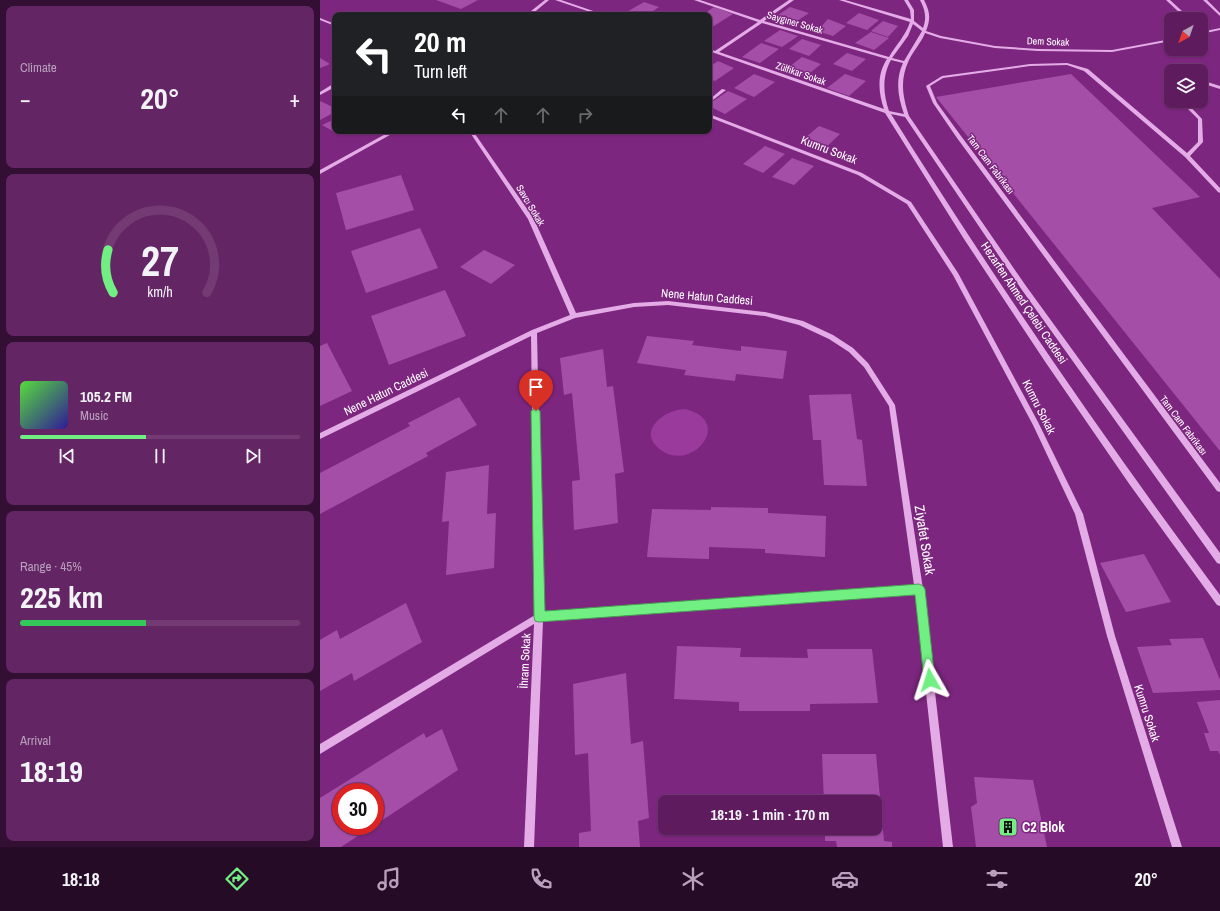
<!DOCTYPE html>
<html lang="en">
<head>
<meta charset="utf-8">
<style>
  :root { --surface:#5e1c5f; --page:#642565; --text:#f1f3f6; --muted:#b9a1bd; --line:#733a74; --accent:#71ef82 }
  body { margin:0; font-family:"Archivo Narrow",sans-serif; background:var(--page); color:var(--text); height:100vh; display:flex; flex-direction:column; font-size:15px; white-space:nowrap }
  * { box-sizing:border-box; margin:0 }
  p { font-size:13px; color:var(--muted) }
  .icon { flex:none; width:22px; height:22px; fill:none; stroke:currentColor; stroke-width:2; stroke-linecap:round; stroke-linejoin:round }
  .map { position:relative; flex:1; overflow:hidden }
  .side { display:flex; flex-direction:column; gap:6px; padding:6px; background:#340f34; width:320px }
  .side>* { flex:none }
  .guide { position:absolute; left:12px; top:12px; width:380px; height:122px; border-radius:8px; box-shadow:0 1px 3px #0004,0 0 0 1px var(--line); background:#202124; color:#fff; overflow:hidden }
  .needle { width:26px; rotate:220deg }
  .buttons { position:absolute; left:844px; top:12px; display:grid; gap:8px }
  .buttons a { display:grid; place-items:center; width:44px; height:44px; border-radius:8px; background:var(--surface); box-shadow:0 1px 3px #0004,0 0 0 1px var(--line); font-size:20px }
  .speed { position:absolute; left:12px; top:783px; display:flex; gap:8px; font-size:20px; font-weight:700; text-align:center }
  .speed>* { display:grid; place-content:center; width:52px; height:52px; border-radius:50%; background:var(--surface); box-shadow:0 1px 3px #0004,0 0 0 1px var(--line); line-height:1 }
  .speed .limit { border:6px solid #d22; background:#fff; color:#111 }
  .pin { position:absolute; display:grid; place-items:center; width:34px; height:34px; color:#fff; margin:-41px -17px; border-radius:50% 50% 50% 0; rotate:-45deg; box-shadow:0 0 4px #0007 }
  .pin .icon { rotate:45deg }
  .me { position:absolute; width:44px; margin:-22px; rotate:354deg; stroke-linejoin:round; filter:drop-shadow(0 0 3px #0008) }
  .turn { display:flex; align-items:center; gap:14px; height:84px; padding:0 16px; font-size:18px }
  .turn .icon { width:52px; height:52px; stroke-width:2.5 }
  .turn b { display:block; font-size:28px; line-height:34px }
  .lanes { display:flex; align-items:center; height:38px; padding:0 16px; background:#0003; justify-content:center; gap:20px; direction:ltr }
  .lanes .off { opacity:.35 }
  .big { font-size:30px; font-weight:700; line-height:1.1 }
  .side .widget { flex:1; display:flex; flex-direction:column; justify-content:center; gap:6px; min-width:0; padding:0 14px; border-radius:8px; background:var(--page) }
  .side .dial { align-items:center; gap:0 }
  .dial svg { height:104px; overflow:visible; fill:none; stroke:var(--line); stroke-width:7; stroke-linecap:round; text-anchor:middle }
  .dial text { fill:var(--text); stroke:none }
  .song { display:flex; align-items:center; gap:12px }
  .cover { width:48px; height:48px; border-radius:6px; background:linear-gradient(135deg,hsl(110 70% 55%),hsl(250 70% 35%)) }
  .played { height:4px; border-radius:2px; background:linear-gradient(90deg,var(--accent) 45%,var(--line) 45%) }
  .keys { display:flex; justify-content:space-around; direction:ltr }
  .heat { display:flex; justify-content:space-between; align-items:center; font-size:22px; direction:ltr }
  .charge { height:6px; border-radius:3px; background:linear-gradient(90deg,#34c759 45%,var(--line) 0) }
  .trip { position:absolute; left:338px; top:795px; width:224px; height:40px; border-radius:8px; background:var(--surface); box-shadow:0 1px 3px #0004,0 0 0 1px var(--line); font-weight:700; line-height:40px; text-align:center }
  .tabs { display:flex; height:64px; justify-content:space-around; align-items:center; background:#260b26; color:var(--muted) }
  .tabs .icon { width:28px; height:28px }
  .tabs .on { color:var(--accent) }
  .tabs b { font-size:18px; color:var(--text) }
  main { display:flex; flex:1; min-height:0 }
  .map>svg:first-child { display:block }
</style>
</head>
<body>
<main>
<section class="side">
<div class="widget"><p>Climate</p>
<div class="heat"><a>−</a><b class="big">20°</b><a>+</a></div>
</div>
<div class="widget dial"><svg viewBox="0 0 100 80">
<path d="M14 69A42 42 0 1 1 86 69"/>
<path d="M14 69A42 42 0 0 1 10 36" stroke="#71ef82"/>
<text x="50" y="56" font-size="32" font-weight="700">27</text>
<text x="50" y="72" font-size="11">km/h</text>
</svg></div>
<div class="widget">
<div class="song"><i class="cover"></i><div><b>105.2 FM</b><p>Music</p></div></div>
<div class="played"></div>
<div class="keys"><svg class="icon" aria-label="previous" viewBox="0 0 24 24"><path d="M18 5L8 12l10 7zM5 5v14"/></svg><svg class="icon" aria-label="pause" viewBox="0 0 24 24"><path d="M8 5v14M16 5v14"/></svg><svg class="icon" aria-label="next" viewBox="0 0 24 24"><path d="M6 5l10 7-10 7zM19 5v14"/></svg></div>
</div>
<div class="widget"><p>Range · 45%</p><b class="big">225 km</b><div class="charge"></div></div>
<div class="widget"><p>Arrival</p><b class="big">18:19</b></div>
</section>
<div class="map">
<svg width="900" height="847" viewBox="0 0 900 847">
  <rect width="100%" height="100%" fill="#7d267f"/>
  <!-- green -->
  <path fill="#993a9c" d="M365,409C415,421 372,473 341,450C316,432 343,410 365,409Z"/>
  <!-- building -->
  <path fill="#a54ea8" d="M116,0H158L141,9Z
    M324,2L339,7L327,15H311L305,13Z
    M394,7L413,14L389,29V15H382Z
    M470,7L489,13L474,23L455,17Z
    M539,13L559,20L547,30L526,23Z
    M508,19L526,26L513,36L497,31Z
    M563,21L578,26L568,37L551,31Z
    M460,30L478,36L462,47L444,41Z
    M551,32L569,38L554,50L535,43Z
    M482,39L501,45L489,56L469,49Z
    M441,43L459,49L440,63L422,57Z
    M527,53L546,59L532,71L513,64Z
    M482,57L501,64L485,77L465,70Z
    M0,58L10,64L0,68Z
    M398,61L414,68L395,81L389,79V67Z
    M434,74L455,82L434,97L414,88Z
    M525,74L546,81L529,96L507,88Z
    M751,74L880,197L832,208L900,279V451L616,97Z
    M408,91L427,99L405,114L389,106V104Z
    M0,101L15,108V112L0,120Z
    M15,119V131H24L18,134L2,125Z
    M499,126L520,134L501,152L479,143Z
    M445,146L465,154L443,173L423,164Z
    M472,158L494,166L474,185L452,177Z
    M81,175L94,210L26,230L16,193Z
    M100,228L118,268L46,293L31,251Z
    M164,250L195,265L171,284L140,267Z
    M125,290L146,336L69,365L51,316Z
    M327,336L374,341L372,345L421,351V346L467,351L463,379L416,374L415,381L364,375L366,370L317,363Z
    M7,343L32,391L0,406V346Z
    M283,349L287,387L293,386L304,472L295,474L298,523L254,530L252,481L260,480L252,393L244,395L240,358Z
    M531,394L537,439L542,440L547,486L504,485L501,440H493L489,395Z
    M139,397L157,425L106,453L108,456L0,514V473L90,426L88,423Z
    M169,465L167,514L176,513L174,568L126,575L129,521L122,522L126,472Z
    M391,507L448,508V513L506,516L505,557L445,553V549L389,547V559L327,557L332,509L391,510Z
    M824,554L851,602L806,612L780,563Z
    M86,603L102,642L34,681L32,673L0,691V640L17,630L20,639Z
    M883,638L900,680V690L833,693L817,647L852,645L849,639Z
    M357,646L421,648L420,657L488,658L487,649H552L558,703L490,704V711H419V702L354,699Z
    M306,673L311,744L323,741L329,818L318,821L320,847H259V833L271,831L268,753L255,755L253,684Z
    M900,700V755L898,751H890L884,733H889L877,702Z
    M122,729L138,770L55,825V792H21V826H53L21,847H0V798L104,733L106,738Z
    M502,754H556L564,841L572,842V847H517L516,841H505V828H555V802H504Z
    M654,777L713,780L727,847H656L651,807L657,803Z"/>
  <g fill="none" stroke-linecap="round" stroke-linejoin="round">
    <!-- minor -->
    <path fill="#e4ace6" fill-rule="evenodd" d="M225,0H229L211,15H206Z
      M235,0H241L285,15H279Z
      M374,0H380L440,20L469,0H474L444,21L569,57C576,45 586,35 590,22L519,0H525L591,19L590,10L584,0H588L594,10V21L603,28C607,17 605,10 600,0H604C610,12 611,18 606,31L621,36L675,46L718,49L792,50L851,39V41L792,52L718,51L675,48L620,38L605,33C601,43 593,51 589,60C580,79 582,95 589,116L706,286L900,553V564L897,563L702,290L585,117L571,114C674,279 784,439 900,595V606L897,605L810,485L726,363L644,239L565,113L389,51V49L395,51L438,22ZM442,23L567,59C557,74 558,92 564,109L399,52ZM593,24L602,31L584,61L572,58L588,36ZM571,60L583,63C575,80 578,97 584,114L569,111C563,94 562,76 571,60Z
      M846,0H850L863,12V14H861Z
      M883,0H887L900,13V16Z
      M0,18L15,24V26L0,20Z
      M900,28V30L881,34V32Z
      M747,63L768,69L867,153L878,142V119L860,101H865L882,119L883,142L870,156L900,188V193L898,192L865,157L764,71L747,65L710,66L623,78L610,86L617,103L641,136L900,483V492L897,491L637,138L613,103L606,86L622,76L710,64Z
      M851,77V79L848,80L851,85V89H849L843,79Z
      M881,80L900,86V89L881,83Z
      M13,84H15V87L0,95V92Z
      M402,89L406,90L389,103V100Z
      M389,114L542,173L591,202L638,273L718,422L763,514L795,636L862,847H852L787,636L755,514L713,425L633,275L587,204L538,175L389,117Z
      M71,131H77L0,174V170Z
      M149,131H153L214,219L256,313L314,303L348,301L445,312L483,321L513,335L533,348L548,363L575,405L603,589L633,847H623L595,593L223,621L214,847H204L214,624L0,754V744L215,615L211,336L0,439V433L212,330L250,315L208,219ZM348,305L445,316L479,325L509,339L529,352L544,367L569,406L594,585L223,613L217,333L255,318L314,307Z"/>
  </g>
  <!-- route -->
  <path fill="#71ef82" stroke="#499b54" d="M216,407L220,411L225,611L599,584L603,586L605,589L615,680L614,684L610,686L605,684L604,680L595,595L219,622L215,621L214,617L211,411Z"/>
  <!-- icons -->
  <defs>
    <symbol id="building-square" viewBox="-11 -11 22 22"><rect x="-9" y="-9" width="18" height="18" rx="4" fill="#71ef82" stroke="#7d267f"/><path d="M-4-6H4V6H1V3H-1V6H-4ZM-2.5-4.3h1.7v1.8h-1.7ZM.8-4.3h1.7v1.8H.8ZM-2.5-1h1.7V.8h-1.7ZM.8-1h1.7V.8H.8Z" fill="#111"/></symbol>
  </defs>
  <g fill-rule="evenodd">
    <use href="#building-square" x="677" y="816" width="22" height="22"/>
  </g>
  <g text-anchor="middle" stroke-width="3" stroke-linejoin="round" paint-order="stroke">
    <!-- far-street labels -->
    <g font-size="10" fill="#fff" stroke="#7d267f">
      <text transform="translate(475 22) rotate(16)" y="4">Saygıner Sokak</text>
      <text transform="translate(728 41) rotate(2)" y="4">Dem Sokak</text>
      <text transform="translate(481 73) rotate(19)" y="4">Zülfikar Sokak</text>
      <text transform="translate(671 164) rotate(53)" y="4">Tam Cam Fabrikası</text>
      <text transform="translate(211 205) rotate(59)" y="4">Savcı Sokak</text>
      <text transform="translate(864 425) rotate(53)" y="4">Tam Cam Fabrikası</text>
    </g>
    <!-- street labels -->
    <g font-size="12" fill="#fff" stroke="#7d267f">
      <text transform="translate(509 150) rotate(21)" y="4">Kumru Sokak</text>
      <text transform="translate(387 297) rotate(5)" y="4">Nene Hatun Caddesi</text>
      <text transform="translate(704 303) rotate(56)" y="4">Hezarfen Ahmed Çelebi Caddesi</text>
      <text transform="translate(66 392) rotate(-26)" y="4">Nene Hatun Caddesi</text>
      <text transform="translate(719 407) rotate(63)" y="4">Kumru Sokak</text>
      <text transform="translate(205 661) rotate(-87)" y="4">İhram Sokak</text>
      <text transform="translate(827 713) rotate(72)" y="4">Kumru Sokak</text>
    </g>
    <!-- near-street labels -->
    <g font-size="14" fill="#fff" stroke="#7d267f">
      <text transform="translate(605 540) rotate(81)" y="5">Ziyafet Sokak</text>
    </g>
    <!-- near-poi labels -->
    <g font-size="14" font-weight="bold" fill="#fff" stroke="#7d267f" text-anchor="start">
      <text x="702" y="832">C2 Blok</text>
    </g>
  </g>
</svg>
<div class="buttons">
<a><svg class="needle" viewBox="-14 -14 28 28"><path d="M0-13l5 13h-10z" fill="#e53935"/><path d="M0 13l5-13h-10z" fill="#b9a1bd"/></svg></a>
<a><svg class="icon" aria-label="layers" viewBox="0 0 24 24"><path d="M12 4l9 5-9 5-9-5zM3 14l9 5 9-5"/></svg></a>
</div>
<div class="speed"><div class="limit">30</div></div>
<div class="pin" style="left:216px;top:411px;background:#d93025"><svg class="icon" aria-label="arrive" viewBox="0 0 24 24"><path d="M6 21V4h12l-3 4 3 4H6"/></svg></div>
<svg class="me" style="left:610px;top:680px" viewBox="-20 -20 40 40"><path d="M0-17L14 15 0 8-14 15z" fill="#71ef82" stroke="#fff" stroke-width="4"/></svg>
<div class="trip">18:19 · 1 min · 170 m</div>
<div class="guide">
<div class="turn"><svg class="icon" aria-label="left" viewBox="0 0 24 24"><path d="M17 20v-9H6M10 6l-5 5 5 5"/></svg><div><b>20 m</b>Turn left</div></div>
<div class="lanes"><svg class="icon" aria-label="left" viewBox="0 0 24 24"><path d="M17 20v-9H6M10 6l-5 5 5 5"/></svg><svg class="icon off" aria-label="ahead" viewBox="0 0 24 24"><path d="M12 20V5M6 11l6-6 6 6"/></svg><svg class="icon off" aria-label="ahead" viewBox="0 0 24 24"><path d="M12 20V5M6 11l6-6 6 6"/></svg><svg class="icon off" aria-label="right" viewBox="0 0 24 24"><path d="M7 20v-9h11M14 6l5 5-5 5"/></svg></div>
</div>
</div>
</main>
<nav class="tabs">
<b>18:18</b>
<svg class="icon on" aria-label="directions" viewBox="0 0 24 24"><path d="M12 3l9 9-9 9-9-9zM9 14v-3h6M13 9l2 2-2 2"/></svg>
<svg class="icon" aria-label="music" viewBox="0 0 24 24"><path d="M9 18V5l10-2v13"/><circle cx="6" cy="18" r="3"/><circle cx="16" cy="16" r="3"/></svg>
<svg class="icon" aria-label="phone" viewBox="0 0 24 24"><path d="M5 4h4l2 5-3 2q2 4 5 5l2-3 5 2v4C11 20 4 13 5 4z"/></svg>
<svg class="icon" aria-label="climate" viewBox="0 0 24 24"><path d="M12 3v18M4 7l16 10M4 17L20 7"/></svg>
<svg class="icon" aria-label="car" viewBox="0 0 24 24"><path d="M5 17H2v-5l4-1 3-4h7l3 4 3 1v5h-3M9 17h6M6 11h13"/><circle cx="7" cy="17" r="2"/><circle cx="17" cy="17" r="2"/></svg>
<svg class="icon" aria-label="filters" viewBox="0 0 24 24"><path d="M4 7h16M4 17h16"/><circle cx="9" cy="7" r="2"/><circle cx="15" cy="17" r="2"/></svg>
<b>20°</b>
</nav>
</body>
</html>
